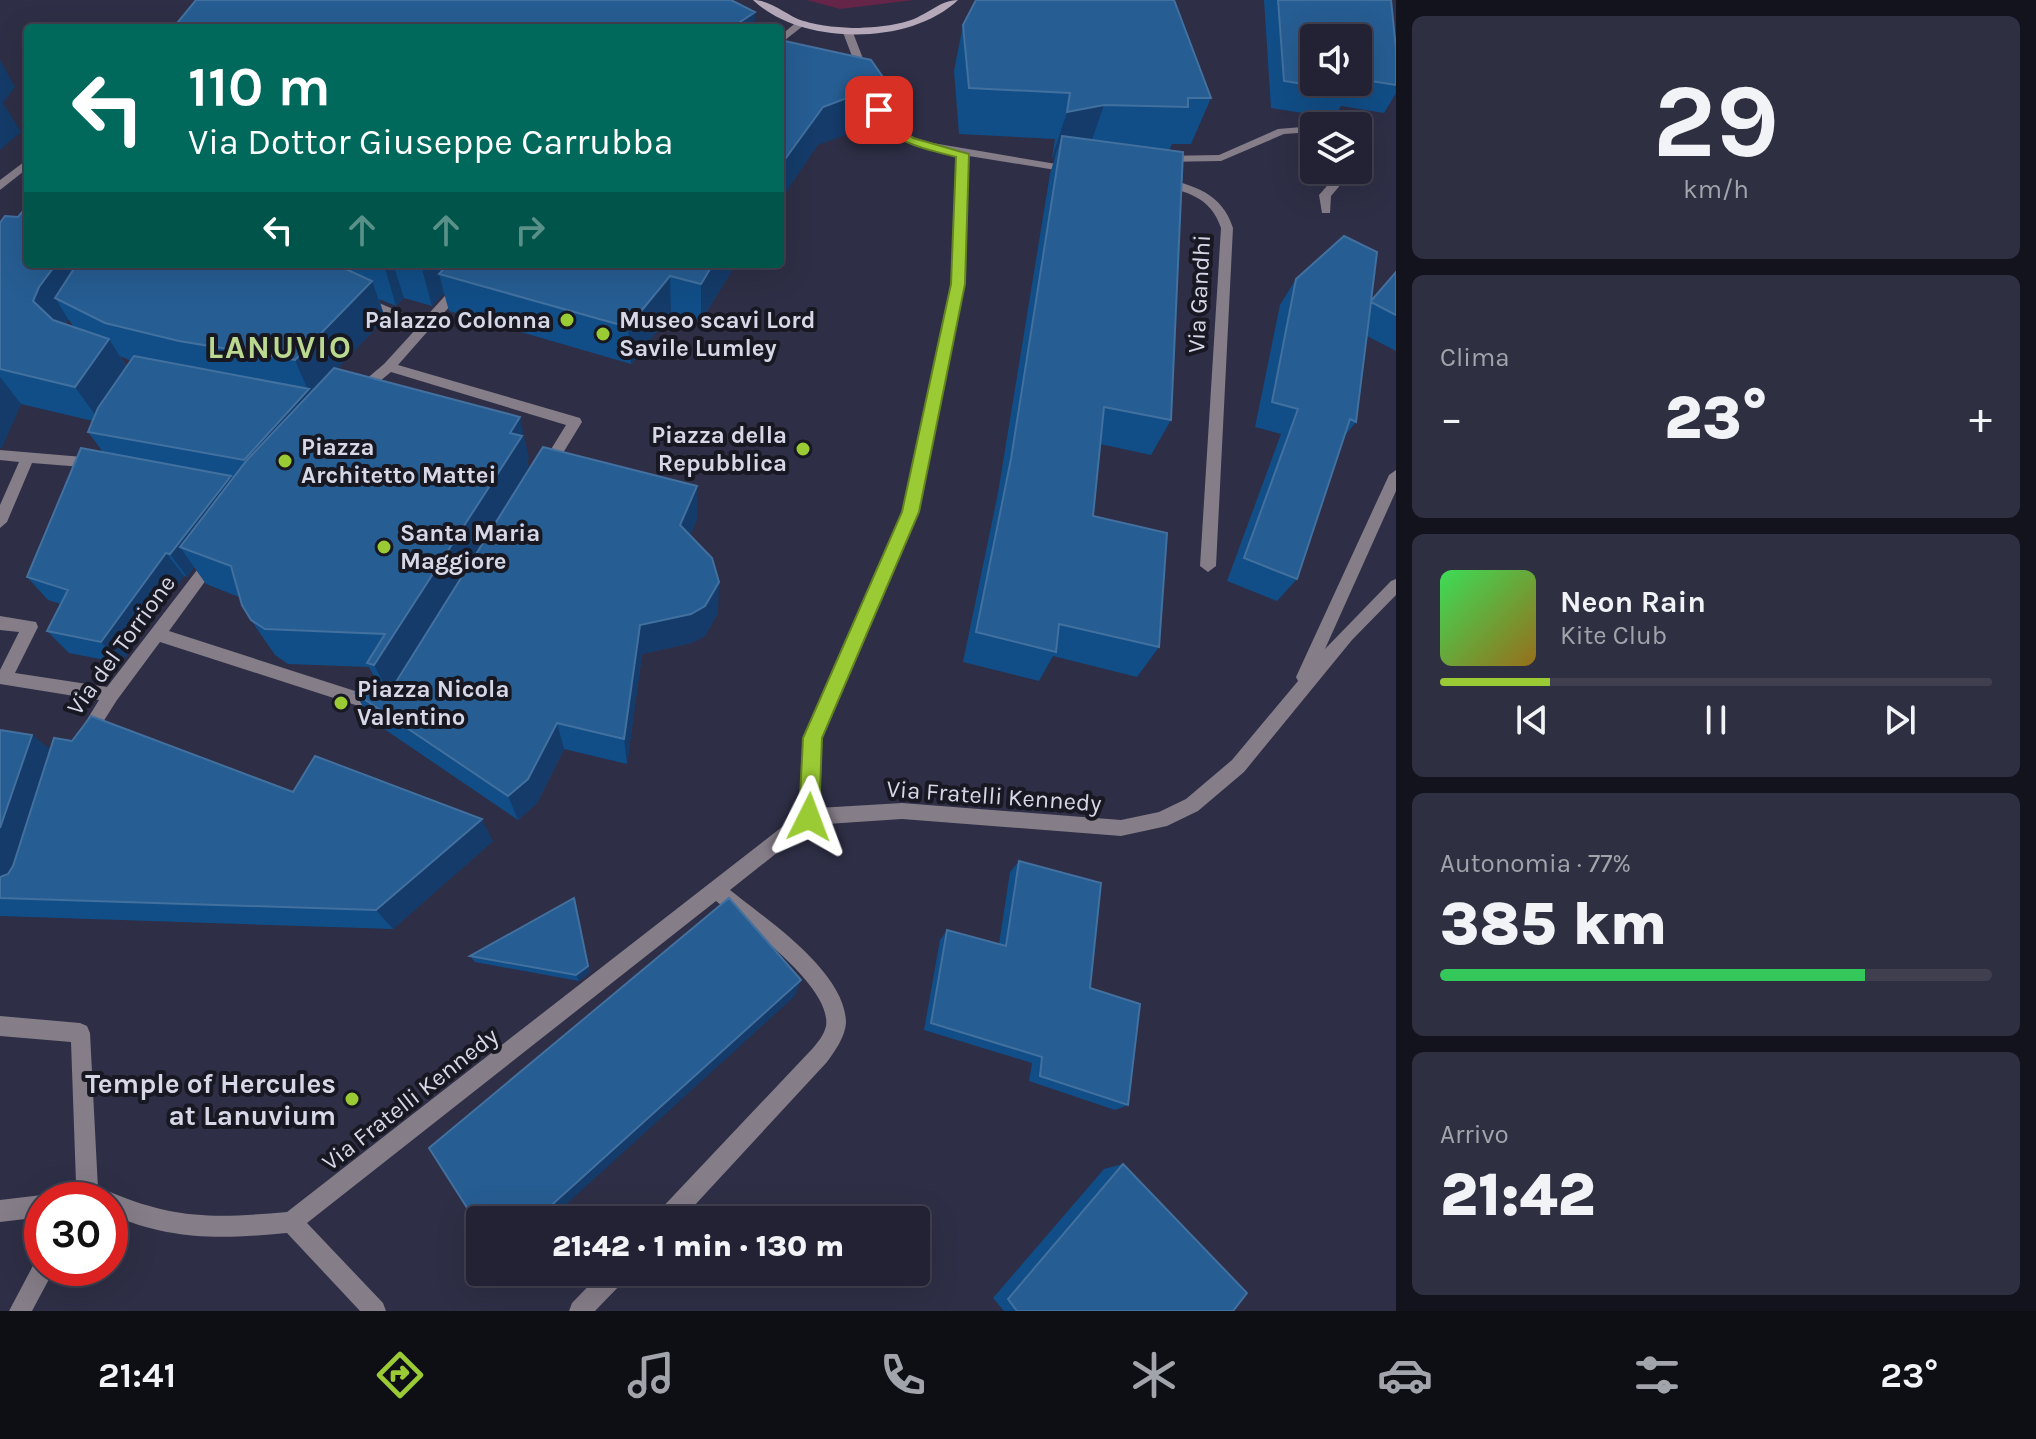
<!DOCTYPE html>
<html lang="it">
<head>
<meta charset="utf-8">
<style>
  :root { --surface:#222234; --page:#2e2f40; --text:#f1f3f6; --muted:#a2a4ac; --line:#3f3f4f; --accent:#9acb35 }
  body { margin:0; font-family:Karla,sans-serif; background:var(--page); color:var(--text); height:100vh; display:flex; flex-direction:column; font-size:30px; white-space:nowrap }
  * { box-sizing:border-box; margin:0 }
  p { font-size:26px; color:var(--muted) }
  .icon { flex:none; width:44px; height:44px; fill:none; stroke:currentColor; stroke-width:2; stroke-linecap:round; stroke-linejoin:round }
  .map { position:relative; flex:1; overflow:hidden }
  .details { display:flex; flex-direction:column; gap:16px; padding:16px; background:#13131d; width:640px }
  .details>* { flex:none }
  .guide { position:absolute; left:24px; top:24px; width:760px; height:244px; border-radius:8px; box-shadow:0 8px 32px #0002,0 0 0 2px var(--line); background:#00695c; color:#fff; overflow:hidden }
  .tools { position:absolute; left:1300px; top:24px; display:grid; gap:16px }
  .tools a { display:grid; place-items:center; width:72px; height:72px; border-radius:8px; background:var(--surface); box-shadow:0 8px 32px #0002,0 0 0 2px var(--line); font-size:40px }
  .speed { position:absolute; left:24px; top:1182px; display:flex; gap:16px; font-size:40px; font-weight:700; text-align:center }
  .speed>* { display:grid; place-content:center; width:104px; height:104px; border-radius:50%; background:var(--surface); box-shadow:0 8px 32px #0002,0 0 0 2px var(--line); line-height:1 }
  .speed .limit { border:12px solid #d22; background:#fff; color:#111 }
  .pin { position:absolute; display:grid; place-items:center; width:68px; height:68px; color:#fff; margin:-34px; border-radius:16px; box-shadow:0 4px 12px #0006 }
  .me { position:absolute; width:88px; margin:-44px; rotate:3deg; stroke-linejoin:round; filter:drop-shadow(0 0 6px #0008) }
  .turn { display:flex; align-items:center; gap:28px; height:168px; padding:0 32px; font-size:36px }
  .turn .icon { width:104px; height:104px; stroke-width:2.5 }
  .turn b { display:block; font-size:56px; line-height:68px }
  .lanes { display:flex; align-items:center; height:76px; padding:0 32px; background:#0003; justify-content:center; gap:40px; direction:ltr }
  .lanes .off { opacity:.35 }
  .big { font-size:60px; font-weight:800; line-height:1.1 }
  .details .tile { flex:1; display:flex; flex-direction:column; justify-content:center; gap:12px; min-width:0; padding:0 28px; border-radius:12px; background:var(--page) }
  .details .dial { align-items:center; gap:0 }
  .dial b { font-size:104px; line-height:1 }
  .song { display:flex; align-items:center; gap:24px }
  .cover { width:96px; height:96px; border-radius:12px; background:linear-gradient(135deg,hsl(130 70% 55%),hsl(40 70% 35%)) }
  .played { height:8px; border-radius:4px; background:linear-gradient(90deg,var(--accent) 20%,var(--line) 20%) }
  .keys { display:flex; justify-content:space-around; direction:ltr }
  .heat { display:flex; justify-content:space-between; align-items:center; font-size:44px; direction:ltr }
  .charge { height:12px; border-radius:6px; background:linear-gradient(90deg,#34c759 77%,var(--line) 0) }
  .trip { position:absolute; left:466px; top:1206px; width:464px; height:80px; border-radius:8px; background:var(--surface); box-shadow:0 8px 32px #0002,0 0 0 2px var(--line); font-weight:800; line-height:80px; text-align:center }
  .tabs { display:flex; height:128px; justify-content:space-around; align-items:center; background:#0e0e15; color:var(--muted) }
  .tabs .icon { width:56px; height:56px }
  .tabs .current { color:var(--accent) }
  .tabs b { font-size:36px; color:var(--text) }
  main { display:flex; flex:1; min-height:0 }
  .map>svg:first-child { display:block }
</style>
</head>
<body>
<main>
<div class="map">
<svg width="1396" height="1311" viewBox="0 0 1396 1311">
  <rect width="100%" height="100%" fill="#2e2e46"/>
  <!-- green -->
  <path fill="#652549" d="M807,0H914L840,9Z"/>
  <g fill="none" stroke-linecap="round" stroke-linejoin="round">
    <!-- street -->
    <path fill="#857d88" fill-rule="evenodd" d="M799,20L808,22L780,44V36Z
      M843,28L852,30L870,77L869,79L860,77L842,30Z
      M870,96H878L896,127L921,141L1074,167L1080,170L1074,173L969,156L964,284L918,512L821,738L818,808L902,803L1121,820L1159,812L1186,799L1232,760L1298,681L1296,677L1389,475L1396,470V491L1325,649L1391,581L1396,579V595L1352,640L1244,772L1198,811L1167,826L1121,836L902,819L812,825L730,890C766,919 846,972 846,1023C845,1037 835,1051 827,1062L681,1220H655L658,1212L813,1048C818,1042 824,1035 826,1026C832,986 744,924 716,901L307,1223L383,1303L386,1311H360L287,1233C222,1239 171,1241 110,1214V1200H101L103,1196L110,1192C177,1220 216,1218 287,1212L800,813L805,738L904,512L952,284L957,154L914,146L888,131L869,98Z
      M1314,126V132L1284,134L1221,161L1161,162L1155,159L1161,156L1219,155L1278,129Z
      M28,159V168L0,190V180Z
      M1341,170H1353L1331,196L1330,213H1322L1319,195Z
      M1161,178C1194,185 1222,193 1233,228L1216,566L1208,572L1200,566L1221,228C1211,197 1186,191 1157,185L1155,182Z
      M474,264H487L398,365L580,418L582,422L552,471H542L540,467L566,425L391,372L363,395L358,397L351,392L384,364L416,329L359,304V298H367L422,321Z
      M0,450L95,458L102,463L95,468L32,463L7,522L0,528V505L19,462L0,460Z
      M212,555L220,561L217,565L169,631L383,700L385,705L383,710L377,712L160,642L117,700L91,741L85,744L79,741L77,736L99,700L0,684V670L19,632L0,630V616L36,622L38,627L15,673L107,687L207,557Z
      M0,1016L80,1023L87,1026L90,1033L98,1189L94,1196L87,1200H52L56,1193L76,1183L71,1042L0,1036Z
      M42,1195L50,1200H42V1217L0,1222V1200Z
      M42,1258V1268H55L32,1311H9L36,1260Z
      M602,1272H628L625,1280L595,1311H569L572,1303Z"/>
    <!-- secondary -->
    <path fill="#b4a8b9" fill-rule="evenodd" d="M753,0C771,0 786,15 803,21C821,26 841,28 859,28C875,27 892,26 908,21C926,16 940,0 958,0C910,46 801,46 753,0Z"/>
  </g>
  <!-- wall -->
  <path fill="#114e87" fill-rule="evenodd" d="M1264,0H1391L1396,93L1384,113L1341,106L1334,118L1271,108ZM1358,38V82H1314Z
    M963,25L1211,98L1191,144H1172L1169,151L1171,420L1151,455L1100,444L1093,516L1159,647L1137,677L1053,656L1039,681L963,662L998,493L1050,174L1055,157L1052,158L1055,139L959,134L954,71Z
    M0,223L28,264H736L701,321L671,313L631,364L449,311L444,293L432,306L404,298L396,306L379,299L385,318L337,369L529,458L527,460L529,470L697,486V519L690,535L718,613L705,636L691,643L642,654L627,764L564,749L537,803L518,820L371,720L355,693H383L369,667L288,664L275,655L251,620L239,597L206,584L194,567L187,577L184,576L121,663L69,653L47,631L61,604L48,600L27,577L103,452L88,432L93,421L21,404L2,447L0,448ZM68,319L74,327L65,324ZM120,356L131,361L127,367Z
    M1396,272V351L1367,336L1356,422L1343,438L1297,579L1277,601L1227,581L1281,434L1255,427L1280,305L1296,279L1371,301Z
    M0,730L32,735L50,750L72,741L293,792L493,841L393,929L0,916Z
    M1019,861L1090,988L1128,1105L1115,1110L1029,1081L1032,1063L924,1030L940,940L947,930L999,944L1010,872Z
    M574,898L590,972L579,981L475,962L470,956Z
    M1123,1164L1233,1311H1004L993,1298L1104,1169Z"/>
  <!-- shaded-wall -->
  <path fill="#143b69" d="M755,12L754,28H731Z
    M0,60L15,87L3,103L21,132L0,150Z
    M887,83L881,122L818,145L780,201V166L823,107Z
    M1104,105L1088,151L1062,136L1055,157L1052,158L1067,112Z
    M56,264H106L55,298L68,319L64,324L59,339L33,301L39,287Z
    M388,264H393L404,298L396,306L385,268Z
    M426,264H470L439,274L444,293L432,306L422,269Z
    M713,264H736L701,321V284Z
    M670,276L671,313L631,364L628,327Z
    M372,281L385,318L312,396L258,485L244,460L308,390L295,360Z
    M109,339L132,376L101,423L75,387Z
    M0,377L21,404L2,447L0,448Z
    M520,417L529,458L527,460L531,476L392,698L374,665Z
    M231,476L246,500L180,547L194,567L187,577L170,554Z
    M697,486V519L681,557L680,525Z
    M166,553L184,576L121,663L101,642Z
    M719,582L718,613L705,636L691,643L642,654L627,764L624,739L640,625Z
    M557,723L564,749L537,803L518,820L508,796Z
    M32,735L64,760L24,885L0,878V828Z
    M482,819L493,841L393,929L376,910Z
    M574,898L590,972L579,981L576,975Z
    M801,980L795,996L549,1220H535Z"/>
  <!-- building -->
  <path fill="#265d92" stroke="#42709f" stroke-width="2" d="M196,0H731L755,12L731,28H173Z
    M976,0H1174L1211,98H1188V107L1104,105L1067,112L1070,93L969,88L963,25Z
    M1278,0H1391L1396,49V85L1358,79V38H1314V82H1349V91L1284,81Z
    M780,40L871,60L887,83L823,107L780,166Z
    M1062,136L1183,152L1171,420L1104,407L1093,516L1167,533L1159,647L1059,624L1056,652L976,632L1011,459Z
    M28,205V264H56L39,287L33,301L53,320L109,339L75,387L0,369V223L5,216L18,217Z
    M1344,236L1377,252L1371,301L1396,272V315L1371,302L1356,422L1350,419L1297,579L1244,558L1298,409L1272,402L1296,279Z
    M77,264H335L372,281L295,360L179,341L105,323L55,298Z
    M374,264H388L385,268Z
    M405,264H426L422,269Z
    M448,264H713L701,284L670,276L628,327L439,274Z
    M134,356L309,389L244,460L88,432L98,408Z
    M334,368L520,417L510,433L522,436L374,665L367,663L385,634L265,629L251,620L242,605L231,566L180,547L247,460Z
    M543,447L697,486L680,525L712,558L719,582L705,606L691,614L640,625L624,739L557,723L528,779L508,796L355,693L359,686L381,694L391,690Z
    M81,448L231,476L170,554L166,553L101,642L47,631L68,590L27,577Z
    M91,716L293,792L315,756L482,819L376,910L0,898V877L8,874L13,866L54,738L72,741Z
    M0,730L32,735L0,828Z
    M1019,861L1101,883L1090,988L1140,1004L1128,1105L1040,1076L1042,1057L931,1023L947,930L1006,946Z
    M574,898L588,966L576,975L470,956Z
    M729,898L801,980L535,1220H480V1228L429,1148Z
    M1123,1164L1247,1293L1233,1311H1017L1008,1299Z"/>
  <!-- route -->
  <path fill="#9acb35" stroke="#648422" stroke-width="2" d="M879,106L897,127L913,138L969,154L965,284L919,512L822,738L819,817L816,823L809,826L802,823L799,817L803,738L902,512L951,284L956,157C916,146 897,146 872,110Z"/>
  <!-- markers -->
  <g fill="#9acb35" stroke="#181822" stroke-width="3">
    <circle cx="567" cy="320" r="8"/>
    <circle cx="603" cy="334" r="8"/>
    <circle cx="803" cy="449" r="8"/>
    <circle cx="285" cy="461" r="8"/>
    <circle cx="384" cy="547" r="8"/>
    <circle cx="341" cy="703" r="8"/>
    <circle cx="352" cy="1099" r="8"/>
  </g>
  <g text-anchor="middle" stroke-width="8" stroke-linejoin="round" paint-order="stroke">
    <!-- street labels -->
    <g font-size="24" fill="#d6d7e7" stroke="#181822">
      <text transform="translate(1199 294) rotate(-87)" y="8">Via Gandhi</text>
      <text transform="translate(121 645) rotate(-54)" y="8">Via del Torrione</text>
      <text transform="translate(994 796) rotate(4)" y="8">Via Fratelli Kennedy</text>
      <text transform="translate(410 1099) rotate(-38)" y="8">Via Fratelli Kennedy</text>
    </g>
    <!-- poi labels -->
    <g font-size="24" font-weight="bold" fill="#d6d7e7" stroke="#181822" text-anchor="start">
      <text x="551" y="328" text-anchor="end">Palazzo Colonna</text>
      <text x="619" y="328">Museo scavi Lord<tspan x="619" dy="28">Savile Lumley</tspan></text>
      <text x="787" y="443" text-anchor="end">Piazza della<tspan x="787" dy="28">Repubblica</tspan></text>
      <text x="301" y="455">Piazza<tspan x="301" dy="28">Architetto Mattei</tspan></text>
      <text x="400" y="541">Santa Maria<tspan x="400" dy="28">Maggiore</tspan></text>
      <text x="357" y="697">Piazza Nicola<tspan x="357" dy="28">Valentino</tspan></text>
    </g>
    <!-- near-poi labels -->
    <g font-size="28" font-weight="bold" fill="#d6d7e7" stroke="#181822" text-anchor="end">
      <text x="336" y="1093">Temple of Hercules<tspan x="336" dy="32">at Lanuvium</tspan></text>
    </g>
    <!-- district labels -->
    <g font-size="32" font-weight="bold" letter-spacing="2" fill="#bad890" stroke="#181822">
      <text x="280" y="358">LANUVIO</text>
    </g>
  </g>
</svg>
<div class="tools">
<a><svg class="icon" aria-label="sound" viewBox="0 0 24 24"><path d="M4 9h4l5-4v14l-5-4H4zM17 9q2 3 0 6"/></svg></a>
<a><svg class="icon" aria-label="layers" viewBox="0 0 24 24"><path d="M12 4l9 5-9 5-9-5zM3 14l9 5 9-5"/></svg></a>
</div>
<div class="speed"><div class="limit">30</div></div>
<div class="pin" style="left:879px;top:110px;background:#d93025"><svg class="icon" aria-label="arrive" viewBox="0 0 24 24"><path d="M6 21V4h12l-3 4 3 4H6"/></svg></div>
<svg class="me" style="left:809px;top:817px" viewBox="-20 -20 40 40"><path d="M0-17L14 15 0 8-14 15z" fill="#9acb35" stroke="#fff" stroke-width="4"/></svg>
<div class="trip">21:42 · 1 min · 130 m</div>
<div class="guide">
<div class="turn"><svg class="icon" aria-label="left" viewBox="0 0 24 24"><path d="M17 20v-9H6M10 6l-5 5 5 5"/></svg><div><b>110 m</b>Via Dottor Giuseppe Carrubba</div></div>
<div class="lanes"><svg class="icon" aria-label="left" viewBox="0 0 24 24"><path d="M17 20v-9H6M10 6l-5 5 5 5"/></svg><svg class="icon off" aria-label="ahead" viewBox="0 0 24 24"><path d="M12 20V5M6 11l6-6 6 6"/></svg><svg class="icon off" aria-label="ahead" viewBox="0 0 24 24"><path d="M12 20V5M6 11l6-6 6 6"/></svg><svg class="icon off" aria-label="right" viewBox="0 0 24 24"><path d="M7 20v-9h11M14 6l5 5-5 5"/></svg></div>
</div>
</div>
<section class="details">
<div class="tile dial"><b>29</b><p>km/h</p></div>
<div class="tile"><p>Clima</p>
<div class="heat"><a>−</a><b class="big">23°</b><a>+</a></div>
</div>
<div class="tile">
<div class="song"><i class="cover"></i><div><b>Neon Rain</b><p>Kite Club</p></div></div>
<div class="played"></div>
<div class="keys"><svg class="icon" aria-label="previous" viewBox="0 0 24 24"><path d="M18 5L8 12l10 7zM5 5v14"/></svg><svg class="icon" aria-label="pause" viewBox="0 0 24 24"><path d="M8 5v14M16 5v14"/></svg><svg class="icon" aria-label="next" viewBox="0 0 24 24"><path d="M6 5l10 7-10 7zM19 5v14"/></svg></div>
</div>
<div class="tile"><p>Autonomia · 77%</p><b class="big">385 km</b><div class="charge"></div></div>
<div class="tile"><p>Arrivo</p><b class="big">21:42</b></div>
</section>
</main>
<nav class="tabs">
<b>21:41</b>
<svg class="icon current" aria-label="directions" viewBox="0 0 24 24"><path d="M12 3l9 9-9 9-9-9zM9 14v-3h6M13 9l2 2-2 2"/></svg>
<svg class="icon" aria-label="music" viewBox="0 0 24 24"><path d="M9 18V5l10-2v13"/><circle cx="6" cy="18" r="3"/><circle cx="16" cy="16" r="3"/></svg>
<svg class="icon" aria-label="phone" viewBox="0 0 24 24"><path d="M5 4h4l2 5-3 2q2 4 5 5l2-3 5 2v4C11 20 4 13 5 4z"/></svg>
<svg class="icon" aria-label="climate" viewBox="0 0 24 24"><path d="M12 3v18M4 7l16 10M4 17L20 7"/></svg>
<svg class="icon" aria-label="car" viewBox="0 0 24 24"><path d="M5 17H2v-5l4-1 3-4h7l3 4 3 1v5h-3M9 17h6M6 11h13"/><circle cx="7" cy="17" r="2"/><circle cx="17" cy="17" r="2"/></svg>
<svg class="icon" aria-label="filters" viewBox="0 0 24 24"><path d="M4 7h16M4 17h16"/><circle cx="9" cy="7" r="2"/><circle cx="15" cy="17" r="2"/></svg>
<b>23°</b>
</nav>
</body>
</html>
